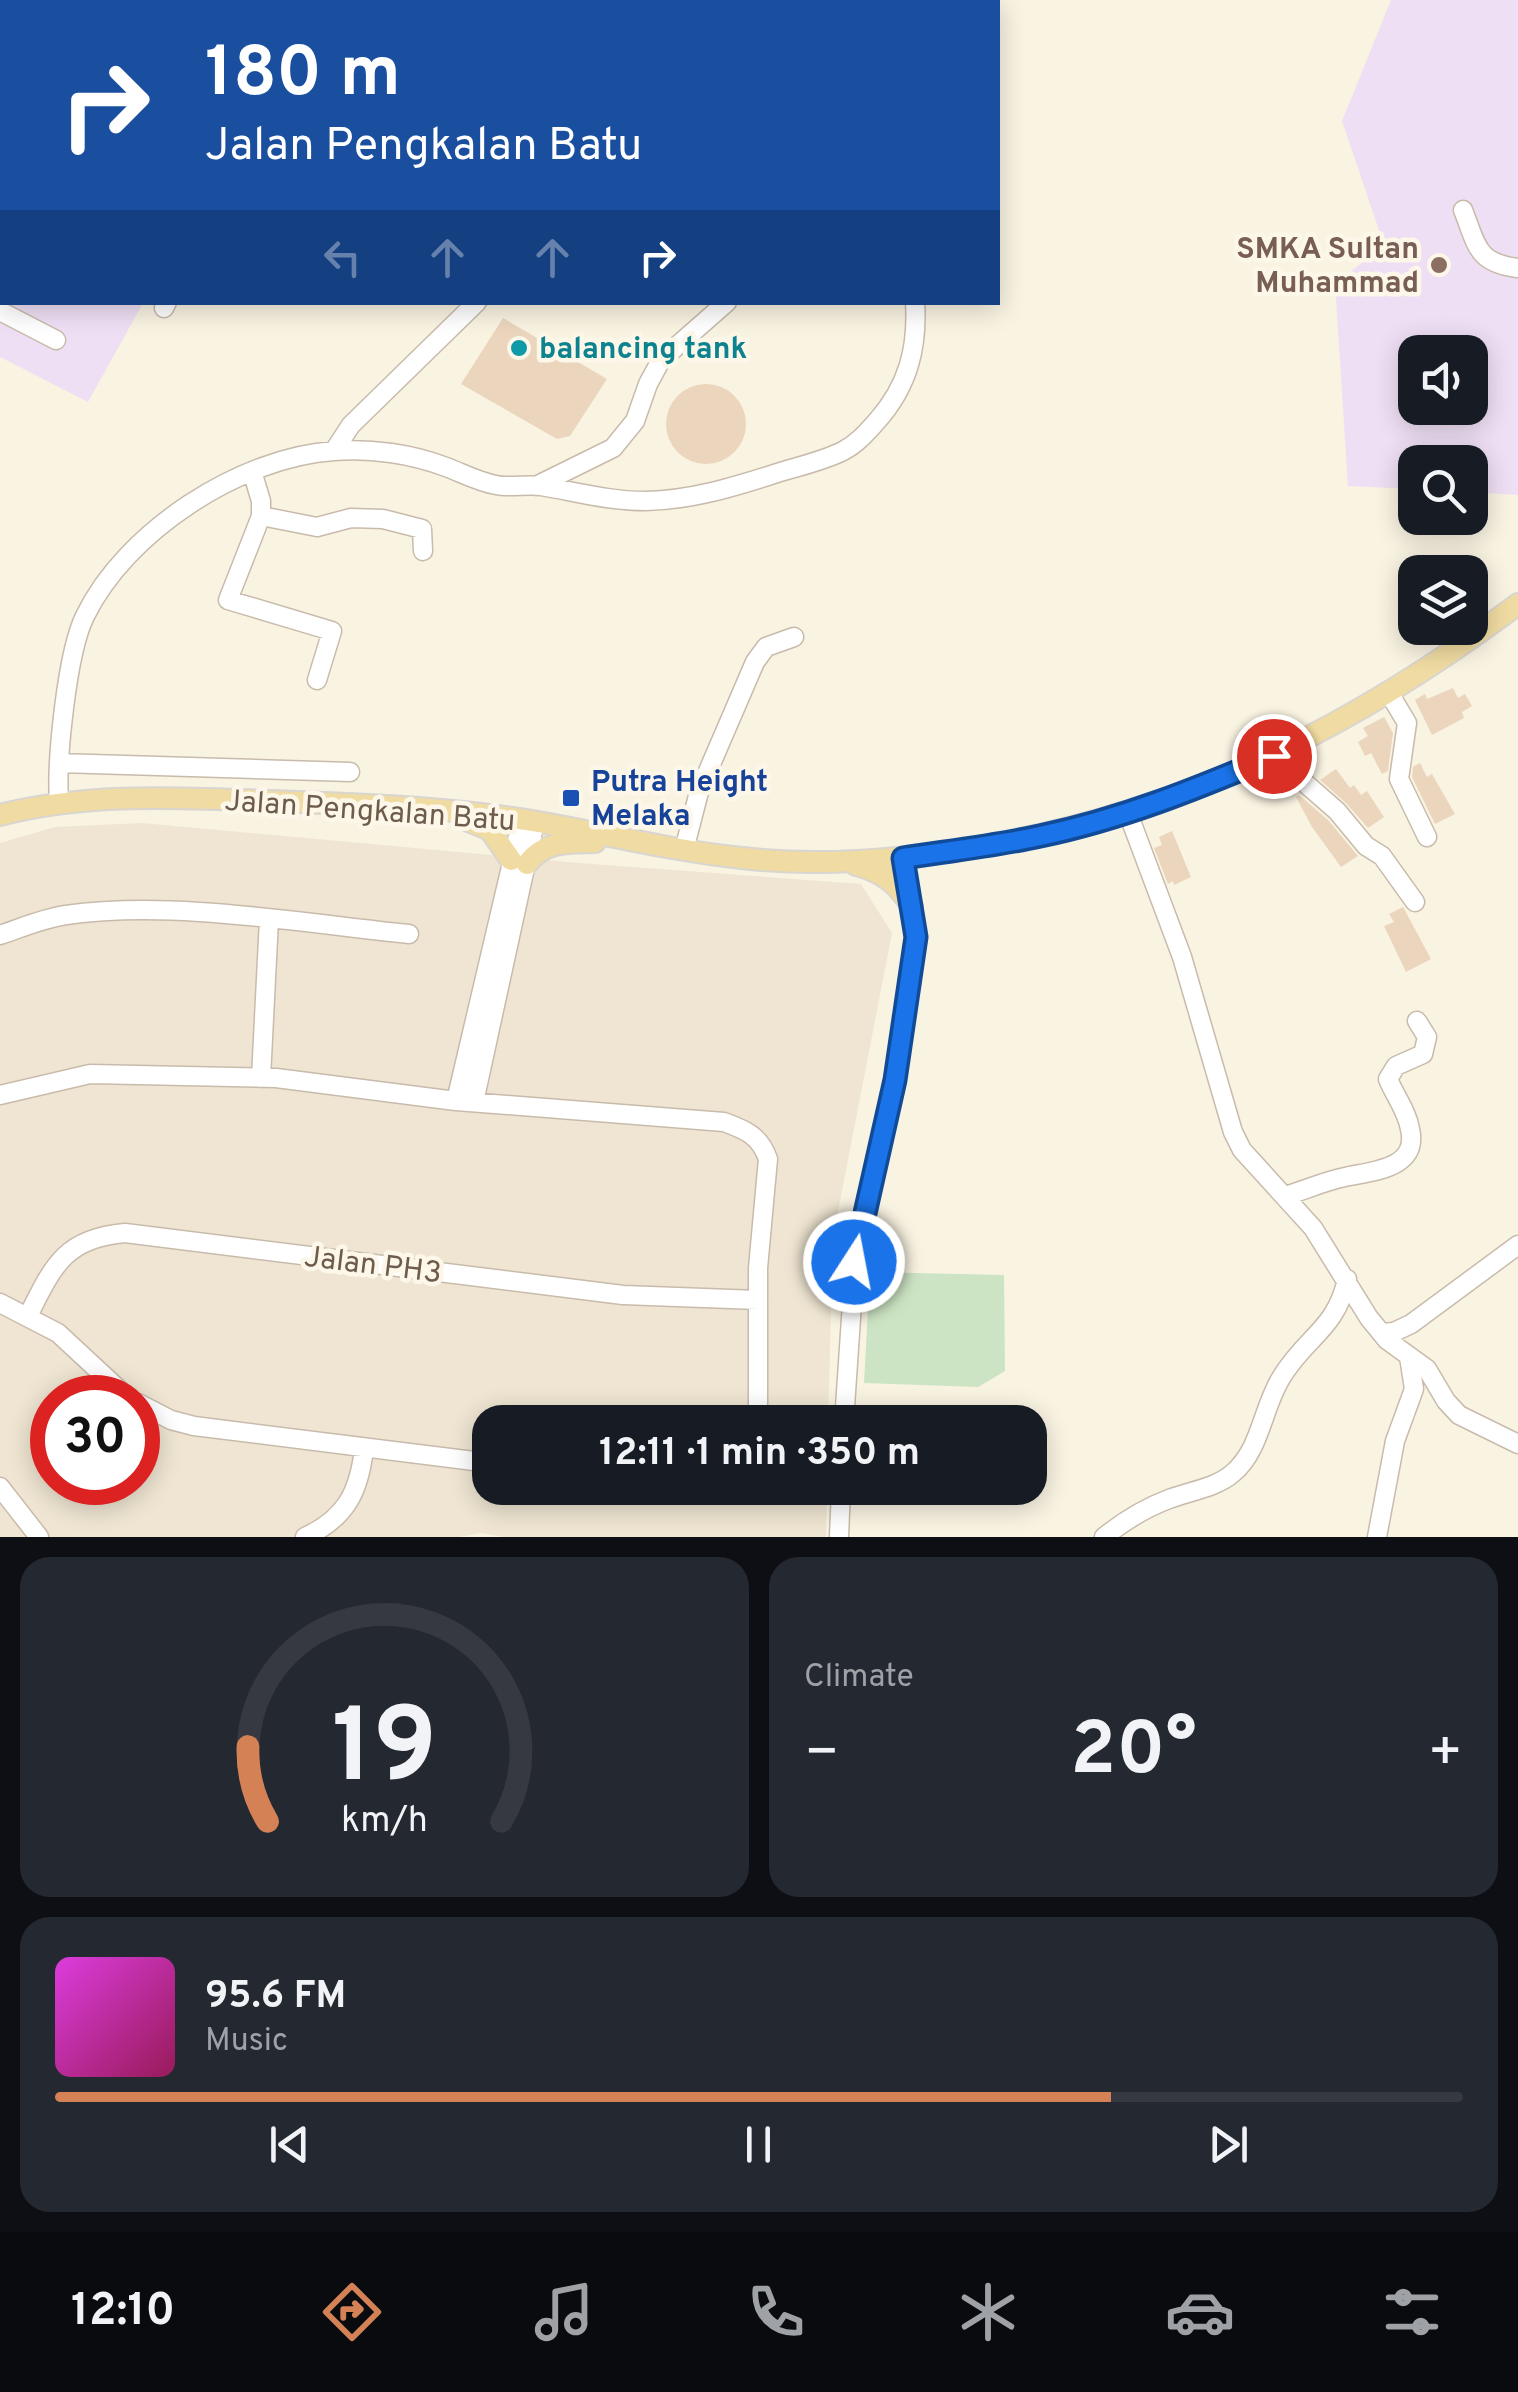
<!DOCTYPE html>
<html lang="en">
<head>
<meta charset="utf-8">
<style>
  :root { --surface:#171b24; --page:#242831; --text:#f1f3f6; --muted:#9ea1a6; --line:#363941; --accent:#d48156 }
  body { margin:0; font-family:Overpass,sans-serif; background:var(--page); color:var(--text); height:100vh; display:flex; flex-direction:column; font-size:38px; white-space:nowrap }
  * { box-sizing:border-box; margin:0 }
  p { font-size:32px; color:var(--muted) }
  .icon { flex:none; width:55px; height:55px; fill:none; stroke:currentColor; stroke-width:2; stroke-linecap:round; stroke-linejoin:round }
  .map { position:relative; height:1537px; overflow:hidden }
  .panel { display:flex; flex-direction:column; gap:20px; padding:20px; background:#0d0f14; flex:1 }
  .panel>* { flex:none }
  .hud { position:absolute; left:0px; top:0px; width:1000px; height:305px; box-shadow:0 5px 25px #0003; background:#1a4fa0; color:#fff; overflow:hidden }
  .buttons { position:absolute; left:1398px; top:335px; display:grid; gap:20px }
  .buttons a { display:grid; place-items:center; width:90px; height:90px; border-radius:20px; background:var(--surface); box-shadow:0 5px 25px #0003; font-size:50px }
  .speed { position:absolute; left:30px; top:1375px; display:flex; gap:20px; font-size:50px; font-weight:700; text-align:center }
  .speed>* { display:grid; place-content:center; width:130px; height:130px; border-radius:50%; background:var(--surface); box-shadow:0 5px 25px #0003; line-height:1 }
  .speed .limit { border:15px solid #d22; background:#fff; color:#111 }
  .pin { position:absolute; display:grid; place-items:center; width:85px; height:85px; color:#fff; margin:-42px; border:5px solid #fff; border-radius:50%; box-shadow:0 2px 10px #0007 }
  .me { position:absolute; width:110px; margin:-55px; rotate:11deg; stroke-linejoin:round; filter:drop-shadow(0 0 8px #0008) }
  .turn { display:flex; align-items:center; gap:35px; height:210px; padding:0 40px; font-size:45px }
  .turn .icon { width:130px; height:130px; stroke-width:2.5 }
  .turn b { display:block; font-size:70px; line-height:85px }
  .lanes { display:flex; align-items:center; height:95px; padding:0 40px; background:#0003; justify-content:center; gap:50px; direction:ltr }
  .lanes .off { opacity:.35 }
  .big { font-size:75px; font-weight:700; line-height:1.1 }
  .panel .tile { flex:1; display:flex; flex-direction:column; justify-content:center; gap:15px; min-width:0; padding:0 35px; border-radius:30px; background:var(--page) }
  .panel .dial { align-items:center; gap:0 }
  .dial svg { height:260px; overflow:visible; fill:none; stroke:var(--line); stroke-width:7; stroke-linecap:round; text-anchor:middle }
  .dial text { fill:var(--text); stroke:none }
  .song { display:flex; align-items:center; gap:30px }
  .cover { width:120px; height:120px; border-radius:15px; background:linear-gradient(135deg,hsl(300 70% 55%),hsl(330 70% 35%)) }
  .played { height:10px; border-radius:5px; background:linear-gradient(90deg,var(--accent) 75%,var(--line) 75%) }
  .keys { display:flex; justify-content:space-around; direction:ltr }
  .heat { display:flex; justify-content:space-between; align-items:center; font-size:55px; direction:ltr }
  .panel .tiles { flex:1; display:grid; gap:20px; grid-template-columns:1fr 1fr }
  .tile:last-child { grid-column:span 2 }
  .trip { position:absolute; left:472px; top:1405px; width:575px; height:100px; border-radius:30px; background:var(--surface); box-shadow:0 5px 25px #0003; font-weight:700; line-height:100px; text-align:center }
  .tabs { display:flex; height:160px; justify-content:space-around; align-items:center; background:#090b0e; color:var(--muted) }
  .tabs .icon { width:70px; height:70px }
  .tabs .active { color:var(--accent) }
  .tabs b { font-size:45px; color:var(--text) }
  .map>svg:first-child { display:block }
</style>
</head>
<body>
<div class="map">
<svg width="1518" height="1537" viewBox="0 0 1518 1537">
  <rect width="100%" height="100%" fill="#f9f3e2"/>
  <!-- residential -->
  <path fill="#efe5d2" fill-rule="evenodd" d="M142,823L579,863L861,884L892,933L833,1237L828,1422H490V1488H827L826,1537H504L481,1533L459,1537H0V843L55,827ZM52,1398H138V1482H52Z"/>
  <!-- education -->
  <path fill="#efdff5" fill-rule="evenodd" d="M0,0L217,2H2V302L143,303L88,402L0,357Z
    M1391,0H1518V495L1470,492V462H1415V489L1348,486L1335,284L1384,245L1342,121ZM1415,352H1470V408H1415Z"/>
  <!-- green -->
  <path fill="#cce4c3" d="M870,1272L1004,1275L1005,1371L978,1387L864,1383Z
    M889,1405L928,1413L926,1422H885Z"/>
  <!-- building -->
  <path fill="#ebd5bd" d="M503,318L607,379L570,436L557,439L461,384Z
    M666 424a40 40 0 1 1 80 0a40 40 0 1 1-80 0Z
    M1453,688L1458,698L1465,694L1472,706L1462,712L1464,718L1432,735L1415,700L1425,694L1427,699Z
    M1384,717L1393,733L1388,771L1382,774L1371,753L1365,756L1358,742L1368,736L1363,728Z
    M1420,763L1427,777L1432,774L1455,814L1435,824L1412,777L1413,767Z
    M1336,769L1350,788L1354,785L1361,795L1367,791L1384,817L1368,828L1346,803L1320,780Z
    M1299,795L1328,820L1358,856L1341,867L1312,827L1296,797Z
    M1172,831L1191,877L1174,885L1173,881L1168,884L1154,848L1162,845L1159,837Z
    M1403,907L1431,959L1406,972L1384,926L1394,922L1389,914Z"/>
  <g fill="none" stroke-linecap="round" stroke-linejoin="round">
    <defs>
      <path id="minor" d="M347,2L348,0
        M0,92L2,94
        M1463,210C1477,245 1476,263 1518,268
        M0,213H2
        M164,308L167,302
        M0,311L56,340
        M334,451L351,425L477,302
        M252,471L261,501V516L228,600L332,631L317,680
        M538,485L613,448L635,421L648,384L661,360L727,302
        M261,516L317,527L351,518L383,519L422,529L423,551
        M1389,693L1407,723L1399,779L1427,837
        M1274,756L1337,811L1366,846L1382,856L1415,902
        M59,763L350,772
        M59,802C56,761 67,652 85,616C126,531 241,457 334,451C371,448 412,454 446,467C462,473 479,482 496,485C510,488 527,484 541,486C577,492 609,501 646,501C690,500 730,488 771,475C795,467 821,462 843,451C857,444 867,432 877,421C908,386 918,348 915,302
        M1128,813L1182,957L1233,1132L1242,1150L1313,1228L1369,1318L1387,1340L1427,1369L1446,1401L1459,1415L1518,1444
        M684,850L699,792L755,662L766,647L794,637
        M0,935C21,928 44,918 66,915C173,900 301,923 409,934
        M261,1078L269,919
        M0,1095L90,1074L276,1078L456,1101L724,1122C746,1130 760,1136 768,1159L758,1268V1422
        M456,1101L522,820
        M474,1102L535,822
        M1285,1196C1305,1190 1325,1181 1345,1177C1372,1171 1419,1169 1410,1129C1407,1111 1395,1096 1388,1079L1396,1066L1423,1054L1427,1037L1417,1021
        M0,1303L58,1333L128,1398
        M28,1316C53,1266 65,1238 125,1233L623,1295L758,1300
        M1381,1333L1394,1332L1411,1324L1518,1245
        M138,1403L171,1420L194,1426L490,1463
        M844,1422L856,1244L895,1080L915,937L903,858
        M0,1487L39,1537
        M737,1488L746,1492L760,1488
        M305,1537C346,1518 359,1492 364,1449
        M839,1537L841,1488
        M1104,1537C1124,1521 1145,1508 1169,1499C1190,1491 1216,1488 1233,1473C1261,1449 1262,1409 1281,1378C1305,1337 1336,1330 1347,1279
        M1377,1537L1395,1441L1414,1389L1409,1357"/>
      <path id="major" d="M0,815C89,792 178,798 269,801C359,804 449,807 538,822C606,834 674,851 742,858C819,867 896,860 972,848C1181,814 1350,730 1518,604
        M466,820L490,830L511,860
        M527,864C545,840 568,843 595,842
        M856,865C883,872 898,884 912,907"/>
    </defs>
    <!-- minor casing -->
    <use href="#minor" stroke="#c8bbab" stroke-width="21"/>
    <!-- major casing -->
    <use href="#major" stroke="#d9d5d0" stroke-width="24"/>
    <!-- minor -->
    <use href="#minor" stroke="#fff" stroke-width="18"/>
    <!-- major -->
    <use href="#major" stroke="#f0dca2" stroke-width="20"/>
  </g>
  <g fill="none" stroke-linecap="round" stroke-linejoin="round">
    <defs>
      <path id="route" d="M854,1262L895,1080L916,937L903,858C949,851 995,846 1040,836C1122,819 1198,788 1274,756"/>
    </defs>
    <!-- route casing -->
    <use href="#route" stroke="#114b97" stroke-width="25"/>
    <!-- route -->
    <use href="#route" stroke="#1a73e8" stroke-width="18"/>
  </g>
  <!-- markers -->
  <circle fill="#8d6e63" stroke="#fcf7e8" stroke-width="4" cx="1439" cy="265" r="10"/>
  <circle fill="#0f9aa8" stroke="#fcf7e8" stroke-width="4" cx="519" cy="348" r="10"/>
  <rect fill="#1a4fb4" stroke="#fcf7e8" stroke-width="4" x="561" y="788" width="20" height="20" rx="5"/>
  <g text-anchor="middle" stroke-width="9" stroke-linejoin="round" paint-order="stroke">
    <!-- education labels -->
    <g font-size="30" font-weight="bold" fill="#785e54" stroke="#fcf7e8" text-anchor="end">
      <text x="1419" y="258">SMKA Sultan<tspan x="1419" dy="34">Muhammad</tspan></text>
    </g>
    <!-- culture labels -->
    <g font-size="30" font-weight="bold" fill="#0d838f" stroke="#fcf7e8" text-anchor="start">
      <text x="539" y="358">balancing tank</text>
    </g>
    <!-- transit labels -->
    <g font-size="30" font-weight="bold" fill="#164399" stroke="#fcf7e8" text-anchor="start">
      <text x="591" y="791">Putra Height<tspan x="591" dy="34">Melaka</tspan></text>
    </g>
    <!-- street labels -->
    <g font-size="30" fill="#6d5c4c" stroke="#fcf7e8">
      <text transform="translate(370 810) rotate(4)" y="10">Jalan Pengkalan Batu</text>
      <text transform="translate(373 1264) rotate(7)" y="10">Jalan PH3</text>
    </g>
  </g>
</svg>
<div class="buttons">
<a><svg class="icon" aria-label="sound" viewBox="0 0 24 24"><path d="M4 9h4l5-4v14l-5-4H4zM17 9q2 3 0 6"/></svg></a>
<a><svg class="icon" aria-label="search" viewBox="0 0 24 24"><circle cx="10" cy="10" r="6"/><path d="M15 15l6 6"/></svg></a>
<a><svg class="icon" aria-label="layers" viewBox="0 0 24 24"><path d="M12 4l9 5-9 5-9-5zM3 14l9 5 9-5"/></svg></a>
</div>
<div class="speed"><div class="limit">30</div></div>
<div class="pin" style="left:1274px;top:756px;background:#d93025"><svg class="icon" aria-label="arrive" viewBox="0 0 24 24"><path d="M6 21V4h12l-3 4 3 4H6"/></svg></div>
<svg class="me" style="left:854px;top:1262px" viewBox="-20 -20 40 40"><circle r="17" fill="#1a73e8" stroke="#fff" stroke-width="3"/><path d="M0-11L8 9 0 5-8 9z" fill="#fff"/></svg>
<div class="trip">12:11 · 1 min · 350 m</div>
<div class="hud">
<div class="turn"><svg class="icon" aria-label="right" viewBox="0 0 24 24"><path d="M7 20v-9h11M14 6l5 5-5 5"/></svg><div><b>180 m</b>Jalan Pengkalan Batu</div></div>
<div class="lanes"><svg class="icon off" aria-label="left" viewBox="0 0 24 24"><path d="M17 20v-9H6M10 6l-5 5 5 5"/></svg><svg class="icon off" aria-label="ahead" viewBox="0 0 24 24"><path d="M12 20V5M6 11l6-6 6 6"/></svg><svg class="icon off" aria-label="ahead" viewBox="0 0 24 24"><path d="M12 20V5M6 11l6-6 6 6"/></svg><svg class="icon" aria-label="right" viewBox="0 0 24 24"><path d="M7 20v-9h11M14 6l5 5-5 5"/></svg></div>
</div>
</div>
<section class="panel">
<div class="tiles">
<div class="tile dial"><svg viewBox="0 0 100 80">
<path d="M14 69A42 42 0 1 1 86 69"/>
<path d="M14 69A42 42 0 0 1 8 46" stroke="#d48156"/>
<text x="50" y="56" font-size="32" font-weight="700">19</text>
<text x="50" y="72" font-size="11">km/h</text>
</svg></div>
<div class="tile"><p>Climate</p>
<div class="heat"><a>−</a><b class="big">20°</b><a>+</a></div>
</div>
<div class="tile">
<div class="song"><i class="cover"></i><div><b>95.6 FM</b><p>Music</p></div></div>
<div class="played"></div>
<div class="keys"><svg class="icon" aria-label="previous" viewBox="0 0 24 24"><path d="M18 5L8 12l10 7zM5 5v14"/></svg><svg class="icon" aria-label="pause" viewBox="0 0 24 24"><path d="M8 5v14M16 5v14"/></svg><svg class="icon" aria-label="next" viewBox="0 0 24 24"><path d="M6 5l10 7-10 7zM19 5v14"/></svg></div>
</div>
</div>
</section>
<nav class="tabs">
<b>12:10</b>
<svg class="icon active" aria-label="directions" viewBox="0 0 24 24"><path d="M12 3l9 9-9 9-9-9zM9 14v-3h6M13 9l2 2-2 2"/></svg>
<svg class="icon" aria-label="music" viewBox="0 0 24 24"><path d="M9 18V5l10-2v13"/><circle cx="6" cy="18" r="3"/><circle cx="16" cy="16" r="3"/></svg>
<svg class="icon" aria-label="phone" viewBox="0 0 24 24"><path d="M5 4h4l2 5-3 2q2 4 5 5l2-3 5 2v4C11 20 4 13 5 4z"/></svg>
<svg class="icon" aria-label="climate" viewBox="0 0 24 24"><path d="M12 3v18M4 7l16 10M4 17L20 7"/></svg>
<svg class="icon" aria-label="car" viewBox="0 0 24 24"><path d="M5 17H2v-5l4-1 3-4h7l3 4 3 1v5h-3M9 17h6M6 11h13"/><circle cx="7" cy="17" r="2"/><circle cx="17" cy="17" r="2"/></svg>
<svg class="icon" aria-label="filters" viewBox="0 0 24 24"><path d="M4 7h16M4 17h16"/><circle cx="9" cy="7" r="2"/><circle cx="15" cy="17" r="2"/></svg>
</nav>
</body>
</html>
